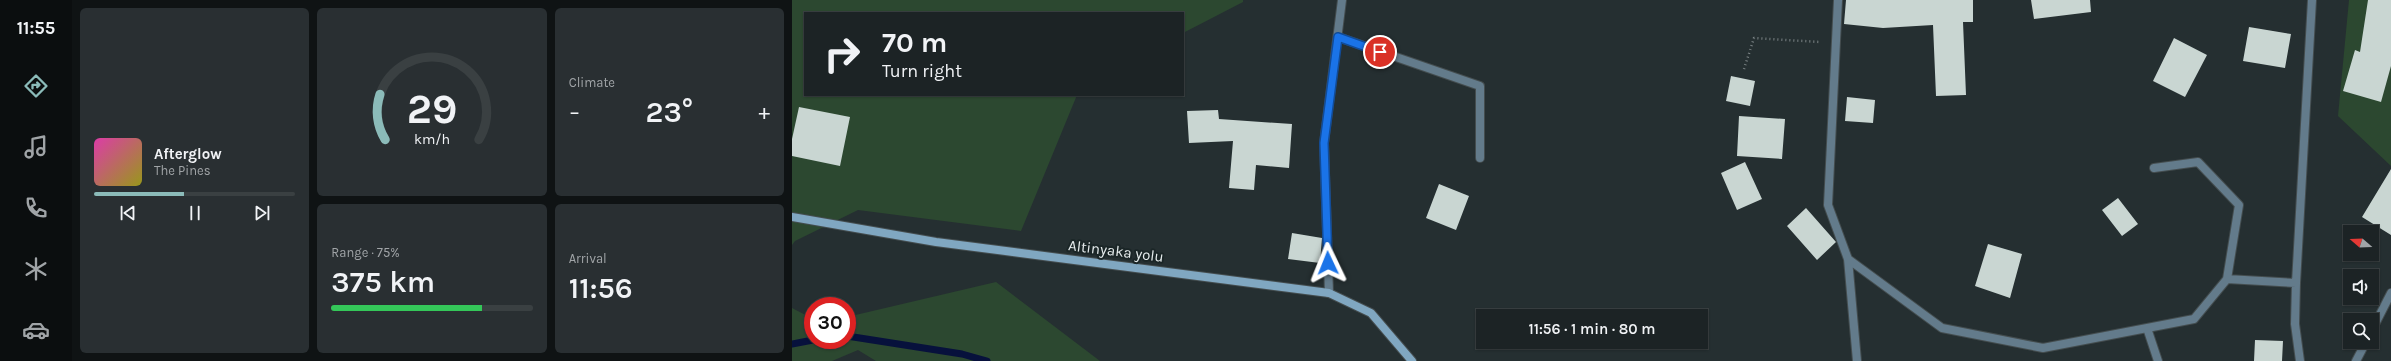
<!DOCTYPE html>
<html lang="en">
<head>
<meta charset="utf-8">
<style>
  :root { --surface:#1c2325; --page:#292f32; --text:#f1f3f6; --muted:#a0a4a7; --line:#3a4042; --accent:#8bbbb9 }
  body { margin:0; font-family:Karla,sans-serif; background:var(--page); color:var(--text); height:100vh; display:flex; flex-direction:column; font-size:15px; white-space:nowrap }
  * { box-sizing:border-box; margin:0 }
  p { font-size:13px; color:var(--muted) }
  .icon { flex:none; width:22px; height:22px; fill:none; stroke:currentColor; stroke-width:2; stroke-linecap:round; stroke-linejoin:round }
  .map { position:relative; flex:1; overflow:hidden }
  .sheet { display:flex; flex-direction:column; gap:8px; padding:8px; background:#0f1314; width:720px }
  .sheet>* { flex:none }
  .banner { position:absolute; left:12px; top:12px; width:380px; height:84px; border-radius:0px; box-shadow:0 1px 3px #0004,0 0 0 1px var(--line); background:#1c2325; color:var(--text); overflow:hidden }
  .needle { width:26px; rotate:289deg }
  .fabs { position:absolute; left:1551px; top:225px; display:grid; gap:8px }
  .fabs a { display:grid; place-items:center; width:36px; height:36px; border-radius:0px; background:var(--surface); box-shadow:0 1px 3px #0004,0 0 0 1px var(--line); font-size:20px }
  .speed { position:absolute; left:12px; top:297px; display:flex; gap:8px; font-size:20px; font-weight:700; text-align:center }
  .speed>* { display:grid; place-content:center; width:52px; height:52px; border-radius:50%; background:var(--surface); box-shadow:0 1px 3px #0004,0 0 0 1px var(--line); line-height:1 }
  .speed .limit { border:6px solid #d22; background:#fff; color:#111 }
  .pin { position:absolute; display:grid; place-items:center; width:34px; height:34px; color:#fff; margin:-17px; border:2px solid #fff; border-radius:50%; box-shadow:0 1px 4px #0007 }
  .me { position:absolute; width:44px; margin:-22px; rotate:358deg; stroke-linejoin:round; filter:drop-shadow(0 0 3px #0008) }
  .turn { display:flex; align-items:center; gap:14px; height:84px; padding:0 12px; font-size:18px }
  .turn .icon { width:52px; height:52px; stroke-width:2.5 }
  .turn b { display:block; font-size:28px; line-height:34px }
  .big { font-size:30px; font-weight:600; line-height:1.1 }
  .sheet .card { flex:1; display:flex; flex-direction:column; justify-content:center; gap:6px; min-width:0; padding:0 14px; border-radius:6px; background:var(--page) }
  .sheet .dial { align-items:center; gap:0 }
  .dial svg { height:104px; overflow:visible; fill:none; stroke:var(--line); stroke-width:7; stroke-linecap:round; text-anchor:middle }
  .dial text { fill:var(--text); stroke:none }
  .song { display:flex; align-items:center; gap:12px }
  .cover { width:48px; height:48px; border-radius:6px; background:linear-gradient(135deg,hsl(320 70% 55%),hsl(60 70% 35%)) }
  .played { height:4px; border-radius:2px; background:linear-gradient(90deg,var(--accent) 45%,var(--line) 45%) }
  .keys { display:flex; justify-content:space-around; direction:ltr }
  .heat { display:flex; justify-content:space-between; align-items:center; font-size:22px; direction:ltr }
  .charge { height:6px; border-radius:3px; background:linear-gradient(90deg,#34c759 75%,var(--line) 0) }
  .sheet .tiles { flex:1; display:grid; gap:8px; grid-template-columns:repeat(3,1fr) }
  .card:first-child { grid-row:span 2 }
  .trip { position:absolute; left:684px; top:309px; width:232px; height:40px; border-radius:0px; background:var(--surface); box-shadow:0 1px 3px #0004,0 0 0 1px var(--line); font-weight:600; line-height:40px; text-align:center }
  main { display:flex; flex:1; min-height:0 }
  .tab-bar { display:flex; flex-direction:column; width:72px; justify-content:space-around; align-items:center; background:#0b0e0f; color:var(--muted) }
  .tab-bar .icon { width:28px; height:28px }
  .tab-bar .active { color:var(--accent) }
  .tab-bar b { font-size:18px; color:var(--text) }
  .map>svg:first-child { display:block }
</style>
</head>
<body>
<main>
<nav class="tab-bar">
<b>11:55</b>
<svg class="icon active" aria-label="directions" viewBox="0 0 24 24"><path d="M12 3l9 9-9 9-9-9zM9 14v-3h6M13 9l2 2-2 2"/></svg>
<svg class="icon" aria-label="music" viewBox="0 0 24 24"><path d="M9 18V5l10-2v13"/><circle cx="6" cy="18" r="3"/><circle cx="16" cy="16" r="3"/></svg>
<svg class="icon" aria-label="phone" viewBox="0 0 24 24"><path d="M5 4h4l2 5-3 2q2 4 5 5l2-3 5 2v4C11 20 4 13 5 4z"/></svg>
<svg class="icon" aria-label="climate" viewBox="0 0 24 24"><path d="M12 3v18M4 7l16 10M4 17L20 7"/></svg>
<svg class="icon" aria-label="car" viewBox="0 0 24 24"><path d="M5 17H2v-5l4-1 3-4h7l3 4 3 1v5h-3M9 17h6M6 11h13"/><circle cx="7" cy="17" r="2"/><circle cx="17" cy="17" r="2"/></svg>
</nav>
<section class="sheet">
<div class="tiles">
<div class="card">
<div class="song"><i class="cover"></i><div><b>Afterglow</b><p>The Pines</p></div></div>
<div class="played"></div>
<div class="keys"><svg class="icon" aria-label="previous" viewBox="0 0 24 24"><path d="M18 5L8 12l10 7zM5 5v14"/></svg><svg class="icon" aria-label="pause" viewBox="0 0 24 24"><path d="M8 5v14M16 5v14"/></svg><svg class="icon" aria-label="next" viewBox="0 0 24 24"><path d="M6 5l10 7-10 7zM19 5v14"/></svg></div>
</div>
<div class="card dial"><svg viewBox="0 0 100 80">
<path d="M14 69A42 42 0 1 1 86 69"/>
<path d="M14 69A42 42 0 0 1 10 34" stroke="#8bbbb9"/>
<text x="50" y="56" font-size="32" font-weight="700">29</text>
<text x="50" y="72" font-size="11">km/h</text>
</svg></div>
<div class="card"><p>Climate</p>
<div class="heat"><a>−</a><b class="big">23°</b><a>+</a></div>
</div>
<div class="card"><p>Range · 75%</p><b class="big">375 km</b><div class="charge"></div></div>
<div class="card"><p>Arrival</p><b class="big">11:56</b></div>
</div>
</section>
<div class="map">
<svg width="1599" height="361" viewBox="0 0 1599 361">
  <rect width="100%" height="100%" fill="#252f31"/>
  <!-- green -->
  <path fill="#2c4830" d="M0,0H451V2L391,33V13H13V95H285L229,231L66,210L3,241L0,245Z
    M1557,0H1599V166L1546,116Z
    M204,282L308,361H84L66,350L40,361H0V308L21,319V340H55V317Z"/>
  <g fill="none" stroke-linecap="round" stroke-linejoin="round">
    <!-- stream -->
    <path stroke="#07113c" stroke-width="7" d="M55,336L170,354L195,361
      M0,344L21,340"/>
  </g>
  <!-- building -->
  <path fill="#c9d6d2" d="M1054,0H1181V22H1171L1174,95L1144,96L1141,25L1091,28L1052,24Z
    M1239,0H1298L1299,12L1242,19Z
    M1576,0H1599V66L1589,102L1551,91L1563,50L1568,52Z
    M1457,27L1499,34L1493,68L1451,61Z
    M1382,38L1415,55L1393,97L1361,81Z
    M939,76L963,81L958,106L934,101Z
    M1055,97L1083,100L1081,123L1053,121Z
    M7,107L58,117L48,166L0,156V139Z
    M426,110L427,119L500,124L497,168L464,165L462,190L437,188L441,141L397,143L395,111Z
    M947,116L993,119L990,159L945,156Z
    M953,162L970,199L945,210L929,173Z
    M1599,169V235L1570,217Z
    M647,184L677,196L664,230L634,218Z
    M1326,198L1346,224L1330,236L1310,210Z
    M1014,208L1044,242L1025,260L995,226Z
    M500,233L530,238L528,263L496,259Z
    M1196,244L1230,254L1218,298L1183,286Z
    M1463,340L1491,341L1490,361H1462Z"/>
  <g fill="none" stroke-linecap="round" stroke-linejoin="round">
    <defs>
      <path id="minor" d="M1046,0L1036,205L1056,259L1065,361
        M546,37L688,86V158
        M1362,168L1406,162L1447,205L1435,279
        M1056,259L1150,328L1251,348L1402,319L1435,279L1504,283
        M537,293L532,143L550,0
        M1355,328L1366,361
        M1580,330L1599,293
        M1508,361L1503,324L1504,283L1520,0
        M1564,361L1574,342"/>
      <path id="secondary" d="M0,217L144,242L537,293L579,313L620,361"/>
    </defs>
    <!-- minor casing -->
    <use href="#minor" stroke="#444d4f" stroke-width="10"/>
    <!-- secondary casing -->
    <use href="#secondary" stroke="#444d4f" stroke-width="10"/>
    <!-- path -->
    <path stroke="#7a8284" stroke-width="2.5" stroke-dasharray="1 3" stroke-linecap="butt" d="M952,69L962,38L1028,42"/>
    <!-- minor -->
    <use href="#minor" stroke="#637b8b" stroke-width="8"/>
    <!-- secondary -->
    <use href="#secondary" stroke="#80a7c1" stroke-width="8"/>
  </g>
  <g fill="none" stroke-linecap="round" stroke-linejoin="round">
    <defs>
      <path id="route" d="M536,263L532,143L546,37L588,52"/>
    </defs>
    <!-- route casing -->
    <use href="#route" stroke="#114b97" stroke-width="10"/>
    <!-- route -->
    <use href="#route" stroke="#1a73e8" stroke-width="7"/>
  </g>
  <g text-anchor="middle" stroke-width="4" stroke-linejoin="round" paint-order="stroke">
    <!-- street labels -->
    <g font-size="15" fill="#e5ebec" stroke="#1b2627">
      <text transform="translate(324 251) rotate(7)" y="5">Altinyaka yolu</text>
    </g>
  </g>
</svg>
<div class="fabs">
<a><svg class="needle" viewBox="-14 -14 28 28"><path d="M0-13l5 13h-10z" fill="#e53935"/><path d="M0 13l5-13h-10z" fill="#a0a4a7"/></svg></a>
<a><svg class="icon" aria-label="sound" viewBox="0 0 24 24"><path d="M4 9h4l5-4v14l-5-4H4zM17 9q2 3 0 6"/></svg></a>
<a><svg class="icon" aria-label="search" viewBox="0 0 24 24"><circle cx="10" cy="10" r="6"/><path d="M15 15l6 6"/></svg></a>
</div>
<div class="speed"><div class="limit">30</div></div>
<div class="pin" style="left:588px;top:52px;background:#d93025"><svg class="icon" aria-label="arrive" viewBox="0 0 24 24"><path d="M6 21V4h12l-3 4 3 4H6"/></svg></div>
<svg class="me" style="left:536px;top:263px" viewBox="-20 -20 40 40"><path d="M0-17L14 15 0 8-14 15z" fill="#1a73e8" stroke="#fff" stroke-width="4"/></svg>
<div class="trip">11:56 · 1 min · 80 m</div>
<div class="banner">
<div class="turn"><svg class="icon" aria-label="right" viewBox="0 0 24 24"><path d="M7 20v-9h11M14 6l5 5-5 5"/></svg><div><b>70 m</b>Turn right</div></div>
</div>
</div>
</main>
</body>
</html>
